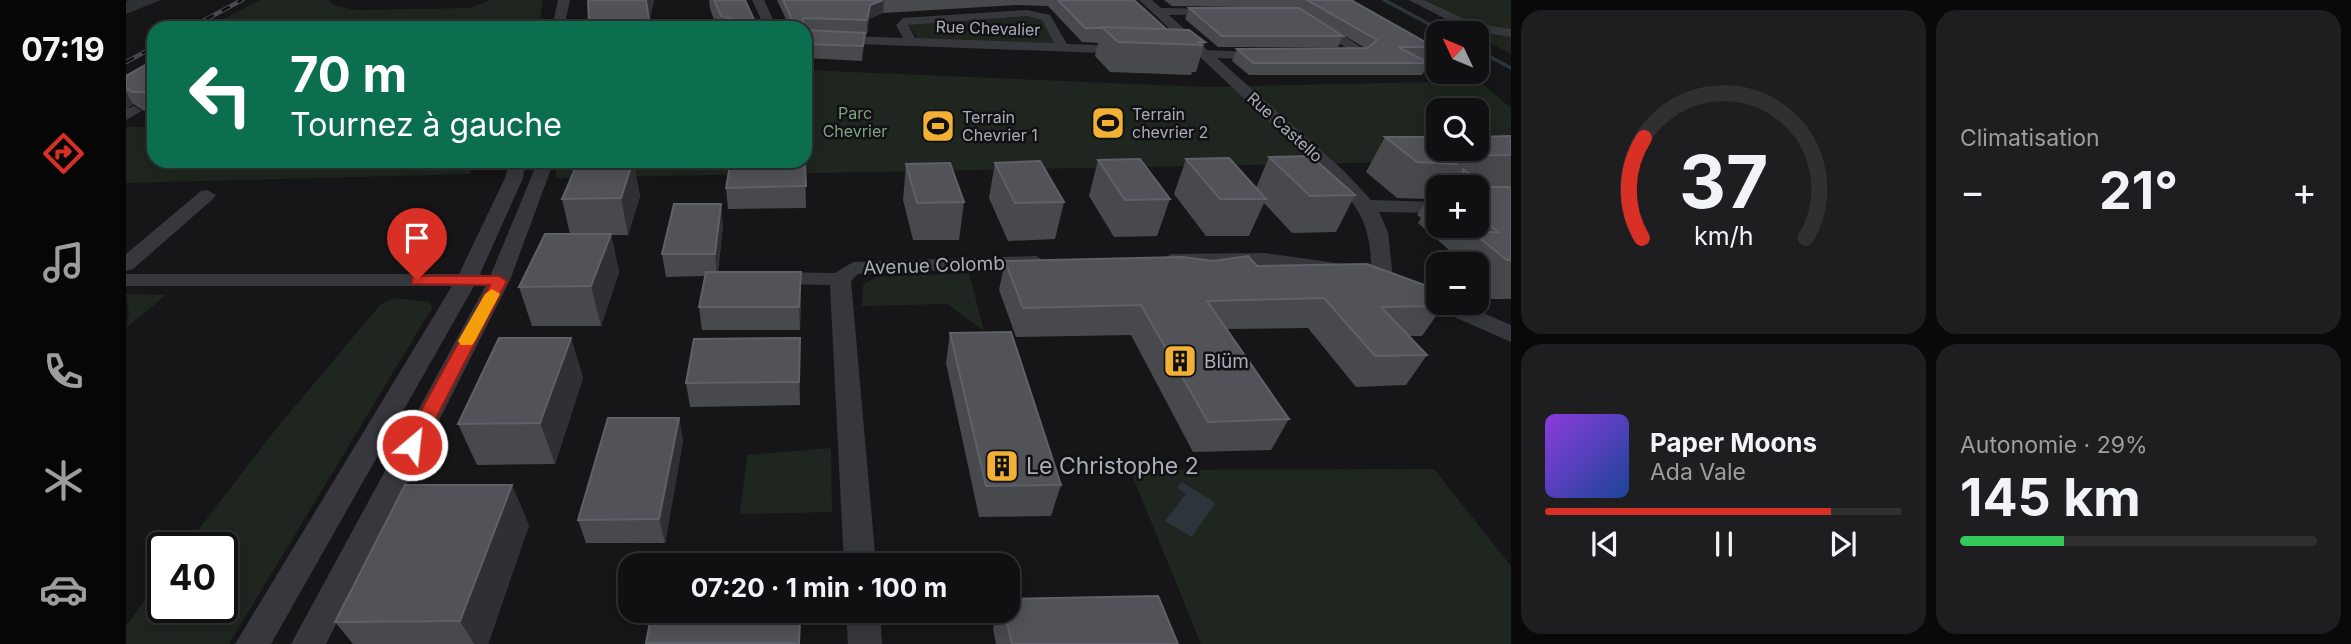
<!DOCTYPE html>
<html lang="fr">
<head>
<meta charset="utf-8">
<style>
  :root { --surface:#101012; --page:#1e1e20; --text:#f1f3f6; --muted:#9c9d9f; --line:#303032; --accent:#d93025 }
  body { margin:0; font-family:Inter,sans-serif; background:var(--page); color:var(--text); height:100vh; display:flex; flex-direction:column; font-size:26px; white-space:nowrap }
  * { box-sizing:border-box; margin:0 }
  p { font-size:23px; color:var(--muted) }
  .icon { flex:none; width:38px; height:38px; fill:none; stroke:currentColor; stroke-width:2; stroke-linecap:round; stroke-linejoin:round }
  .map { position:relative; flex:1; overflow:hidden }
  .sheet { display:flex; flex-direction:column; gap:10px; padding:10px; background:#09090a; width:840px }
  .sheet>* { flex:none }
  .banner { position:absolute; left:21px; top:21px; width:665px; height:147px; border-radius:21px; box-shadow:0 4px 18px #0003,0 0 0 2px var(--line); background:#0b6e4f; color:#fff; overflow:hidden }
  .needle { width:46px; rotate:314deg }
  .tools { position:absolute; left:1300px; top:21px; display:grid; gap:14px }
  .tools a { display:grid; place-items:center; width:63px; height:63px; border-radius:14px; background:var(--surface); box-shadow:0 4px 18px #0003,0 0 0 2px var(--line); font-size:35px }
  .speed { position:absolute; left:21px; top:532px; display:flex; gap:14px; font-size:35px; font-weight:700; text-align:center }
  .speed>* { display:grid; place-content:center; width:91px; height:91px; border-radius:50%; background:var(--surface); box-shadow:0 4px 18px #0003,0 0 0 2px var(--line); line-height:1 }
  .speed .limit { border:4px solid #111; border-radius:10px; background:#fff; color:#111 }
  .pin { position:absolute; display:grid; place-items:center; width:60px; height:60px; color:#fff; margin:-72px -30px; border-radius:50% 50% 50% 0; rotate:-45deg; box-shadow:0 0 7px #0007 }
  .pin .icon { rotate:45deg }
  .me { position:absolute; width:77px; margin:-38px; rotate:28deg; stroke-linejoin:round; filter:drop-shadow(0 0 5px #0008) }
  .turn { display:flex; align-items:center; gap:24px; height:147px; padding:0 28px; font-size:32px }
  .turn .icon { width:91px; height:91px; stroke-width:2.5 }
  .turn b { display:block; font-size:49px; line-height:60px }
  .big { font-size:52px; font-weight:700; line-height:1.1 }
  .sheet .tile { flex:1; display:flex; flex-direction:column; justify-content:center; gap:10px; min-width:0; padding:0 24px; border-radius:21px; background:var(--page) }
  .sheet .dial { align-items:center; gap:0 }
  .dial svg { height:182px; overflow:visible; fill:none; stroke:var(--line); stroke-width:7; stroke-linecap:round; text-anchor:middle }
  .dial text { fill:var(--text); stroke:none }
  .song { display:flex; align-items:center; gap:21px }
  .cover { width:84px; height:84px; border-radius:10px; background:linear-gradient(135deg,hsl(270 70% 55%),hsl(220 70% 35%)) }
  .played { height:7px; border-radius:4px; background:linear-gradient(90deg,var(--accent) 80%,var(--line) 80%) }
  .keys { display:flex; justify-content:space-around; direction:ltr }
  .heat { display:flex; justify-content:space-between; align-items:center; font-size:38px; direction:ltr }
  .charge { height:10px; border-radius:5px; background:linear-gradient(90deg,#34c759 29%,var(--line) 0) }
  .sheet .tiles { flex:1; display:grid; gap:10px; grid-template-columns:repeat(2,1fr) }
  .trip { position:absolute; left:492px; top:553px; width:402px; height:70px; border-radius:21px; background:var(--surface); box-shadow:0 4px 18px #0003,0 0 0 2px var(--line); font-weight:700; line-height:70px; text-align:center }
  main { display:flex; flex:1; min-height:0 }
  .menu { display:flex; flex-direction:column; width:126px; justify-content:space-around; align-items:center; background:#060607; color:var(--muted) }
  .menu .icon { width:49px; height:49px }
  .menu .selected { color:var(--accent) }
  .menu b { font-size:32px; color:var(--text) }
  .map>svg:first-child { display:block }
</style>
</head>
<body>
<main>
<nav class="menu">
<b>07:19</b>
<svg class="icon selected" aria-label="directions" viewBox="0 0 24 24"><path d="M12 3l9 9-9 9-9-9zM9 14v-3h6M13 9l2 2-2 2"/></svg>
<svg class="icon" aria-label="music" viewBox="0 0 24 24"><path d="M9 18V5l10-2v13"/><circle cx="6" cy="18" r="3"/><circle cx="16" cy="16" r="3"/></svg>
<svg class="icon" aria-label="phone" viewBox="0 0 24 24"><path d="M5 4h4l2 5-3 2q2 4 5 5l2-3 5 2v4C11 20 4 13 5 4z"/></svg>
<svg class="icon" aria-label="climate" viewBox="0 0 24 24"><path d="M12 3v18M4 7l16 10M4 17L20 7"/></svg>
<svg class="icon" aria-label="car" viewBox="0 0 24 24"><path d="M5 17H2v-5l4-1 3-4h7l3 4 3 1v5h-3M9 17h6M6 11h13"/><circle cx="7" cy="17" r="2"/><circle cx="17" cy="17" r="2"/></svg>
</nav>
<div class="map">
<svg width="1385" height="644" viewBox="0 0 1385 644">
  <rect width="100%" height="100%" fill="#161618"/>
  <!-- green -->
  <path fill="#1e261f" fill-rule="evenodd" d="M134,0H202L209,6L231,10L343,8L365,0H417L413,28H81Z
    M1282,0H1385V54L1351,36V33Z
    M900,15L917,20L934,47L799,41L792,38L783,26L790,22Z
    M679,70L1079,87L1353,81L1385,108V160L429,178L431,161H679ZM1312,110H1351V149H1312Z
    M0,127H28V161H349L344,174L0,183Z
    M843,273L858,331L821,304L736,306L737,285L750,277Z
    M0,294L40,295L0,328L3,313Z
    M267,298L304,302L306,308L103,644H0V626L37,576V607H96V548H58L154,424L254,305Z
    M705,448L706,512L614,514L621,455Z
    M1308,469L1385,566V644H1075L1004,470Z"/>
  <!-- water -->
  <path fill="#2c353c" d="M1056,482L1089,503L1066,537L1039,521L1060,494L1051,487Z"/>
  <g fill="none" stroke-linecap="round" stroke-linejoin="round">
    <!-- stream -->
    <path stroke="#2c353c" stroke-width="3.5" d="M1258,0L1320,33
      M1351,50L1385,68"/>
    <!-- minor -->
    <path fill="#37383d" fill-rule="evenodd" d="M432,0H444L438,28H426Z
      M626,0H638L651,28H639Z
      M1013,0H1026L1035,8L1095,9L1097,11L1091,14L1043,15L1081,50L1143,53L1145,56L1138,60L1091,58L1219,172L1245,200L1312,202V213L1253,212L1262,232L1267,279L1263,283H1249L1245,279C1246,244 1242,220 1219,193L1074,57L1042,55V49H1065Z
      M1283,0H1298L1346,23L1385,29V37L1339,29Z
      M901,10L924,15L941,44L1002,46L1008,50L1002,54L679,42V34L777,38L770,25L777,18ZM901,16L916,20L928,43L789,38L782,25Z
      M1186,19H1194L1243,53L1236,57L1210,58V52L1223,50L1186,25Z
      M8,106L16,111L0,120V109Z
      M384,161H400L397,178L354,274L363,279L412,161H428L384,280L200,644H165L360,285L348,286L145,644H109L326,286H0V274H333L379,178Z
      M81,190L90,195L87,199L7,269L0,271V254L75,191Z
      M1139,253L1217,264L1227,270L1217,276L1139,265L1045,266L1035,260L1045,254Z
      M910,256L920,262L917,266L732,274L725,281L750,565H718L704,285L644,284L633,278L644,272L709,273L727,262Z
      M1312,297V303H1334L1385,325V342L1308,308L1305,303Z
      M720,611H754L756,644H722Z"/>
    <defs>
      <path id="rail" d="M64,28L116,0
        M0,62L28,47"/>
    </defs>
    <!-- rail casing -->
    <use href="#rail" stroke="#4a4c52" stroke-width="4.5"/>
    <!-- rail -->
    <use href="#rail" stroke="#111113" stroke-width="2.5" stroke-dasharray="9" stroke-linecap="butt"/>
  </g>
  <!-- wall -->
  <path fill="#47494d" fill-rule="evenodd" d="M528,0L523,22L524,28H464L462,21Z
    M583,0H619L631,28H591L584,9Z
    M651,0H1008L1040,29L1079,42L1070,72H1066L1065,75L984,72L969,56L972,43L956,42L922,6L890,5L757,13L743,19L741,34H739L736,61L679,58V28H664Z
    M1038,0H1225L1308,47L1301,59H1295L1303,63L1296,75H1123L1106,61L1111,49L1239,48L1176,10L1217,36L1212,47H1092L1059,19L1063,8H1172L1046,6Z
    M28,60V111H18L7,104L0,109V76Z
    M1385,136V299H1353L1351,297V264H1325L1330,256L1292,223L1295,218L1291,215L1301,199L1271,198L1240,172L1259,137ZM1312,187H1351V226H1312Z
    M1143,157L1229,195L1210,232L1166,233L1138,203L1123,236H1080L1048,194L1060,159L1130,188Z
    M972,160L1044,199L1031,236L988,237L963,196Z
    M507,161L514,196L502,235H485L493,272L475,326H406L393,287L444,234L436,199Z
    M869,163L938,202L929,239L882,241L863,198Z
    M679,164L680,208L602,209L600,188Z
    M780,164L838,202L833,240H787L777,200Z
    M597,225L592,272L675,295L674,330H576L573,307L579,276L540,277L536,254Z
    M879,261L1131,266L1317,306L1296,336H1283L1301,355L1280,385L1230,387L1182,328L1101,329L1163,419L1145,450L1067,452L1005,335L890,337L873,290Z
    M824,333L935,485L925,516L853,517L820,363Z
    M445,338L457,378L429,464L351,465L332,424Z
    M674,362V405L564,407L560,383Z
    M553,418L557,441L539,543H460L452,520Z
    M403,525L362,644H227L209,622Z
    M526,611H675L674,644H520Z
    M872,611H878L1052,644H870L867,629Z"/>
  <!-- shaded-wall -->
  <path fill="#2f3033" d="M4,0H35L0,14V1Z
    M520,0H528L523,22L524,28Z
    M758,0L757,13L743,19L741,34V20L744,5Z
    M739,33L738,47L736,61L737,46Z
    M0,92L7,104L0,109Z
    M507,161L514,196L502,235L495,198Z
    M595,204L597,225L591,276L589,254Z
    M485,234L493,272L475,326L465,286Z
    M675,272V295L674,330L673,307Z
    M445,338L457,378L429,464L414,423Z
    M674,338V405L673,382Z
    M553,418L557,441L539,543L533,519Z
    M386,485L403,525L362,644H348L334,621Z
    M674,611H675L674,644H673Z"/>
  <!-- building -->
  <path fill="#525359" stroke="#5f6168" stroke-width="2" d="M462,0H520L523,20L463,24Z
    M588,0H619L631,26L595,16Z
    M657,0H757L744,5L741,20L677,18L678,28H670Z
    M932,0H1008L1040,29L976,27L975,28H959Z
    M1181,0H1225L1308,47H1272L1303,63H1127L1111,49L1242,48L1251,40Z
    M1063,8H1173L1217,36H1096Z
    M976,27L1063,30L1079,42H1072L1075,45L992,42Z
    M679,30L739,33L737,46L679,44Z
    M28,60V90L26,92H7L0,88V76Z
    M1385,136V155L1319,156L1330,164L1291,162L1259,137H1312V149H1351V137Z
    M1185,156L1229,195L1184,196L1143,157Z
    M1103,158L1140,199H1094L1060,159Z
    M1014,159L1044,199L999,200L972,160Z
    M507,161L495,198L436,199L452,162Z
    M914,161L938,202L889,203L869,163Z
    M824,163L838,202L791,203L780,164Z
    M679,164L680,186L600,188L604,165Z
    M1337,169L1362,187H1385V260H1381L1346,232H1372L1351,215V187H1316L1314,186H1322L1313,179H1336Z
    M548,204H595L589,254H536Z
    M419,234H485L465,286L393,287Z
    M1122,256L1131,266L1241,264L1312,290V303H1318L1317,306L1255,307L1301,355L1249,356L1198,298L1081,301L1163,419L1082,422L1015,305L897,308L879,261L1056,257L1087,261Z
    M580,272H675L673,307H573Z
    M885,332L935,485L860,486L824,333Z
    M373,338H445L414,423L332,424Z
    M674,338L673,382L560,383L568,339Z
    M482,418H553L533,519L452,520Z
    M279,485H386L334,621L209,622Z
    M535,562L675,563V565H534Z
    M1032,596L1052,644H886L878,611H882V599Z
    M526,611H674L673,643H520Z"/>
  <!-- route -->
  <path fill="#d93025" stroke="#8d1f18" stroke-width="2" d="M291,276H373L381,281L293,451L286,453L276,445L364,285L286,284V277Z"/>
  <!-- slow -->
  <path fill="#f59e0b" d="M366,289L374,294L349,341L346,345H335L332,341L359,294Z"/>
  <!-- icons -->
  <defs>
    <symbol id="stadium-square" viewBox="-11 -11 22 22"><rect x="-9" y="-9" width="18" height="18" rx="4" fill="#f2b134" stroke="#111113"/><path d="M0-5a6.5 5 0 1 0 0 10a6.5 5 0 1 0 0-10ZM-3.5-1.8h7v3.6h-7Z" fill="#111"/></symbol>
    <symbol id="building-square" viewBox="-11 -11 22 22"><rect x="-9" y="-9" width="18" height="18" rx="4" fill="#f2b134" stroke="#111113"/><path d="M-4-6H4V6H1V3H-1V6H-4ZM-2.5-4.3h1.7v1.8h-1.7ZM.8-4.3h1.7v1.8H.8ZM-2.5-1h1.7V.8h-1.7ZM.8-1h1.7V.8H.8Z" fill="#111"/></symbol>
  </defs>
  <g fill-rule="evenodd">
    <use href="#stadium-square" x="963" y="104" width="38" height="38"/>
    <use href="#stadium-square" x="793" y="107" width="38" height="38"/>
    <use href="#building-square" x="1035" y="342" width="38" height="38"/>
    <use href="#building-square" x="857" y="447" width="38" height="38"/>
  </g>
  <g text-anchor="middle" stroke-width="5" stroke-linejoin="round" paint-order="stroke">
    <!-- far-street labels -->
    <g font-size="16" fill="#a8adb8" stroke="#111113">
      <text transform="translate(862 28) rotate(2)" y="6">Rue Chevalier</text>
      <text transform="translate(1159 127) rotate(42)" y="6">Rue Castello</text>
    </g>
    <!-- far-park labels -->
    <g font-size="16" fill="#7fa381" stroke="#111113">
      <text x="729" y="119">Parc<tspan x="729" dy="18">Chevrier</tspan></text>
    </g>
    <!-- far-poi labels -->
    <g font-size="16" fill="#a8adb8" stroke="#111113" text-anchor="start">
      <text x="1006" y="120">Terrain<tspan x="1006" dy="18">chevrier 2</tspan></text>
      <text x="836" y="123">Terrain<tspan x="836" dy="18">Chevrier 1</tspan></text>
    </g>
    <!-- street labels -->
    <g font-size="19" fill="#a8adb8" stroke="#111113">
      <text transform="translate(808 265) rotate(-2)" y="7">Avenue Colomb</text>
    </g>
    <!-- poi labels -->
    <g font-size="19" fill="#a8adb8" stroke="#111113" text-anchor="start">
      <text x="1078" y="368">Blüm</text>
    </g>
    <!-- near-poi labels -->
    <g font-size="23" fill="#a8adb8" stroke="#111113" text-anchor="start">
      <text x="900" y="474">Le Christophe 2</text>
    </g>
  </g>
</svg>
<div class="tools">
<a><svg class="needle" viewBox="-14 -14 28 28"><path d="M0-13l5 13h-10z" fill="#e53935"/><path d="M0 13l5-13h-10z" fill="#9c9d9f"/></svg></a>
<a><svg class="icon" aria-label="search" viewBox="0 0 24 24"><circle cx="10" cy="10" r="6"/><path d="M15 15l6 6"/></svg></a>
<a>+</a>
<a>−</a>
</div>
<div class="speed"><div class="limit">40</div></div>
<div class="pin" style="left:291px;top:280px;background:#d93025"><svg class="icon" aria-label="arrive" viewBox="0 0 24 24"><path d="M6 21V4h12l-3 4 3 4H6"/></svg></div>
<svg class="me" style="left:286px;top:445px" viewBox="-20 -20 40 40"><circle r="17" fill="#d93025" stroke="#fff" stroke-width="3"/><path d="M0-11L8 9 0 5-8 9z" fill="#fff"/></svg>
<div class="trip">07:20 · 1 min · 100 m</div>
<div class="banner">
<div class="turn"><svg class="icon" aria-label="left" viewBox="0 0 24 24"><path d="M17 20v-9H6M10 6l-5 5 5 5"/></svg><div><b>70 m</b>Tournez à gauche</div></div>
</div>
</div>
<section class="sheet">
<div class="tiles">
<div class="tile dial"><svg viewBox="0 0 100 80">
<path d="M14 69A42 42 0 1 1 86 69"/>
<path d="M14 69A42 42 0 0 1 15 25" stroke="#d93025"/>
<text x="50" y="56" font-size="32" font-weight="700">37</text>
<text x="50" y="72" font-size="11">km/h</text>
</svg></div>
<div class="tile"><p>Climatisation</p>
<div class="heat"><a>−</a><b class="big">21°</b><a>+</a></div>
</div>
<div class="tile">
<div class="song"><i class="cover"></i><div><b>Paper Moons</b><p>Ada Vale</p></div></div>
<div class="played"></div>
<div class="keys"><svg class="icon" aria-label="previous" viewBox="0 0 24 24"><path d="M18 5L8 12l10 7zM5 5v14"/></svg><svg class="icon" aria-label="pause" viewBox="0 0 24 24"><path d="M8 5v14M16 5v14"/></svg><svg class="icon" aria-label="next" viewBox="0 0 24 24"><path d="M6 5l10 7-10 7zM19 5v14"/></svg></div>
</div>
<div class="tile"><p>Autonomie · 29%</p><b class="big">145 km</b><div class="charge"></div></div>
</div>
</section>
</main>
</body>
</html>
